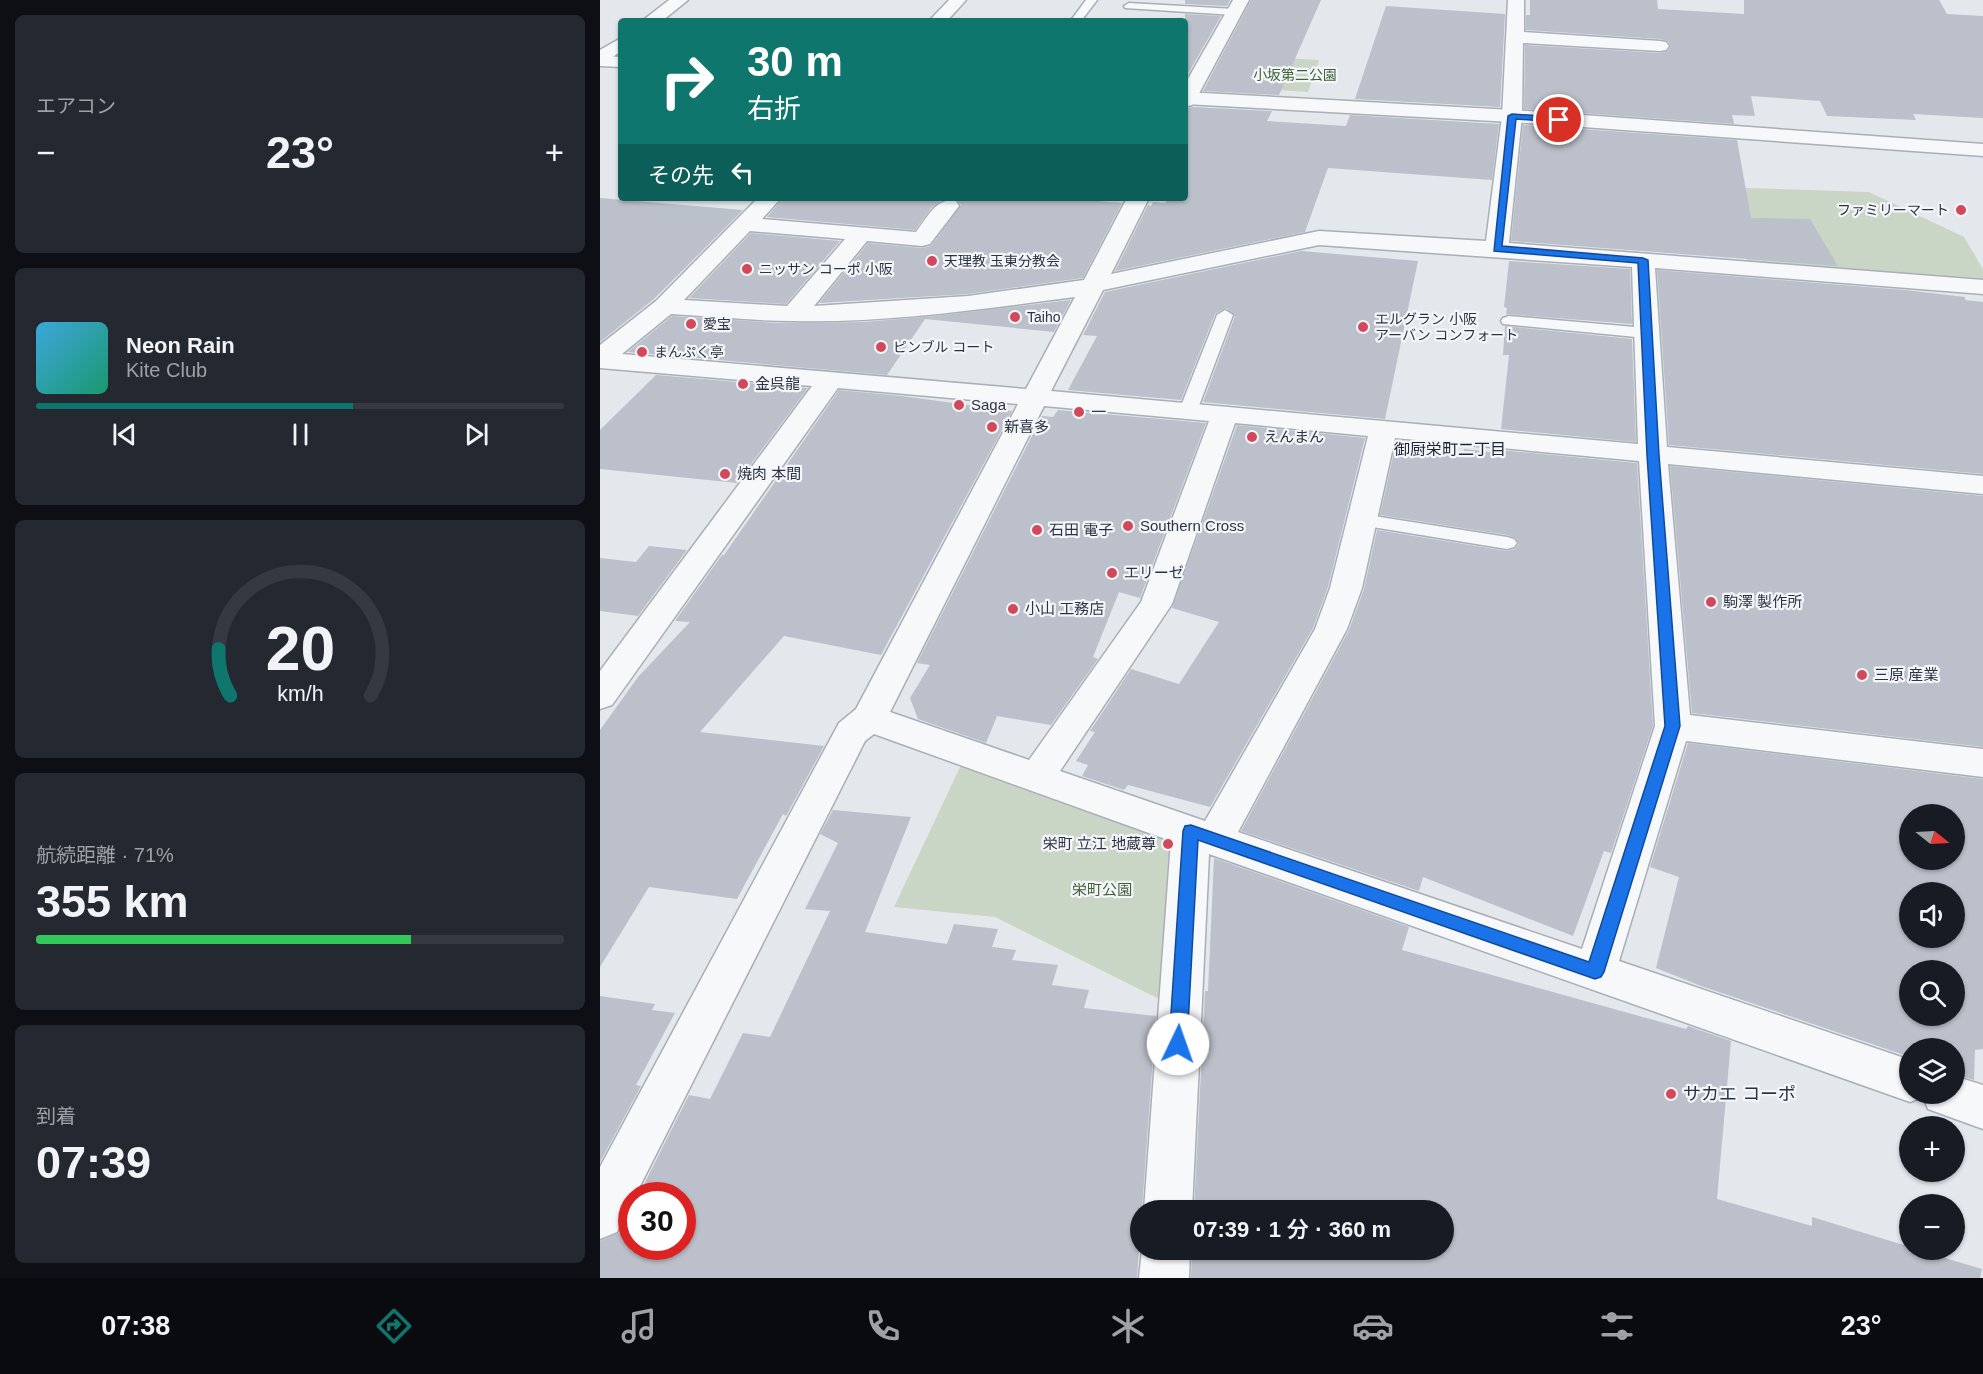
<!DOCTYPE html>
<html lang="ja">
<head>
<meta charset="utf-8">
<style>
  :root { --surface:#171b24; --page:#242831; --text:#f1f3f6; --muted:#9ea1a6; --line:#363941; --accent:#0f766e }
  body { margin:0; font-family:Arial,"Noto Sans JP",sans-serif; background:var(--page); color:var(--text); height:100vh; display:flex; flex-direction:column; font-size:22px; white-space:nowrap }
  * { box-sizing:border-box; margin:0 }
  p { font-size:20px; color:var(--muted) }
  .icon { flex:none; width:33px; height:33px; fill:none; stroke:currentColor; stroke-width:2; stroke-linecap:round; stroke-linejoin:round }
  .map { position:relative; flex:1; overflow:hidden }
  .side { display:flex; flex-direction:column; gap:15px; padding:15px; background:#0d0f14; width:600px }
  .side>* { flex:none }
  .top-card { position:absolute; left:18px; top:18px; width:570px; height:183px; border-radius:6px; box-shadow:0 2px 4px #0004; background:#0f766e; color:#fff; overflow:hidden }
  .needle { width:39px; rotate:108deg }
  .controls { position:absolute; left:1299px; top:804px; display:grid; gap:12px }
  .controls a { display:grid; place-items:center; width:66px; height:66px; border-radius:50%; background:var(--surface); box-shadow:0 2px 4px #0004; font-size:30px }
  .speed { position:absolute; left:18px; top:1182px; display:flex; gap:12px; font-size:30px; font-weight:700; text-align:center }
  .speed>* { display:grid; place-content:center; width:78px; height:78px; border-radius:50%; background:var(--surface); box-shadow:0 2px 4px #0004; line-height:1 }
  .speed .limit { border:9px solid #d22; background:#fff; color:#111 }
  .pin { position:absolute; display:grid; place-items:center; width:51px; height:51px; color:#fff; margin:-26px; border:3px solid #fff; border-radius:50%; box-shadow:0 2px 6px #0007 }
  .me { position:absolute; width:66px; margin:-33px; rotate:3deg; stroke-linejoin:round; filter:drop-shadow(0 0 4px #0008) }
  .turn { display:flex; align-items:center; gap:21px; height:126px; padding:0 30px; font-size:27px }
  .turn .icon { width:78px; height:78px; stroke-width:2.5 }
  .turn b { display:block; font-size:42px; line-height:51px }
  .then { display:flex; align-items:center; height:57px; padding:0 30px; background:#0003; gap:12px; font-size:22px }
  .big { font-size:45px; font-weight:600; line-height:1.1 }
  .side .tile { flex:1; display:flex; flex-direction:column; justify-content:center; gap:9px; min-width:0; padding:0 21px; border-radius:9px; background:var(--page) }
  .side .dial { align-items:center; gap:0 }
  .dial svg { height:156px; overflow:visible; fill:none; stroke:var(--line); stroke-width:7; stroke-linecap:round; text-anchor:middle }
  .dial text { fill:var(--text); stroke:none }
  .song { display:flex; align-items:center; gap:18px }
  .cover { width:72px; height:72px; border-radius:9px; background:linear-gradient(135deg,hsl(200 70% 55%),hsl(160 70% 35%)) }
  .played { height:6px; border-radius:3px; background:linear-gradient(90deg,var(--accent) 60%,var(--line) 60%) }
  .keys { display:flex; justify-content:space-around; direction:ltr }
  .heat { display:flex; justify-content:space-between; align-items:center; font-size:33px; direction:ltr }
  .charge { height:9px; border-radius:4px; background:linear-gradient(90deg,#34c759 71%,var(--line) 0) }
  .trip { position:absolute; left:530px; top:1200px; width:324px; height:60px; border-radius:30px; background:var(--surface); box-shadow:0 2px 4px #0004; font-weight:600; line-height:60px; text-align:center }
  .tabs { display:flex; height:96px; justify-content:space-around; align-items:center; background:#090b0e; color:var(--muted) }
  .tabs .icon { width:42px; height:42px }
  .tabs .current { color:var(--accent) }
  .tabs b { font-size:27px; color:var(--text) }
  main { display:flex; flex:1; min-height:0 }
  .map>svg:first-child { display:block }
</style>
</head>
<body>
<main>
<section class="side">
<div class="tile"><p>エアコン</p>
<div class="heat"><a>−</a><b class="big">23°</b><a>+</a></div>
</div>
<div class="tile">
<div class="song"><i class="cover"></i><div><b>Neon Rain</b><p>Kite Club</p></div></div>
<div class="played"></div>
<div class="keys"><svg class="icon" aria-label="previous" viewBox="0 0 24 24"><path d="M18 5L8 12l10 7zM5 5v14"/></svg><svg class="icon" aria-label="pause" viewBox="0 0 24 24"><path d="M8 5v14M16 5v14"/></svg><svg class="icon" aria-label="next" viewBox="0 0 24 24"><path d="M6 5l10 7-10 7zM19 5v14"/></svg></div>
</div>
<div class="tile dial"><svg viewBox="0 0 100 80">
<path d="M14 69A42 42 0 1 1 86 69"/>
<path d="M14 69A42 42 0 0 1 8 45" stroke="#0f766e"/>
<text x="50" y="56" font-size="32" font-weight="700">20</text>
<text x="50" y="72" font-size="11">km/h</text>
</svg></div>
<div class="tile"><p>航続距離 · 71%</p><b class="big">355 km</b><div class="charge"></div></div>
<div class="tile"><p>到着</p><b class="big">07:39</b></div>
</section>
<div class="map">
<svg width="1383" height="1278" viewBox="0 0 1383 1278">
  <rect width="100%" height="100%" fill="#e4e7ec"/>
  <!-- green -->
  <path fill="#c9d6c5" d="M629,55L719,60L708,92L629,87Z
    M1147,188L1269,192L1364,237L1383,269V279L1147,262L1143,224L1102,194Z
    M362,763L579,842L563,1001L395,917L294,907Z"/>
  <!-- building -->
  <path fill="#bbc0ca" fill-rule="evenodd" d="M585,0H630L627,6L585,4Z
    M651,0H721L679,95L603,91Z
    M930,0H1057L1058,9L1144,14V0H1339L1347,14L1383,16V118L1313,114L1316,120L1227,116L1220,101L1151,96L1155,116L1132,115L1134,124L924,109L925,45L1060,53L1068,51L1071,46L1068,41L1060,39L926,30V15H930Z
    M786,6L905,14L900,107L755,99Z
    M585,14L621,16L585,79Z
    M593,107L672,111L667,121L746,126L750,115L899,124L892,180L728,168L705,232L515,271L548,205L551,206L553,202L565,203L568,198H585V109Z
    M923,125L1137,140L1151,218L1210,219L1238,266L911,241Z
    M0,198L143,210L54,299L0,342Z
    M183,198H461L522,203L483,278L368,294L219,303L268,243L322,248L331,246L361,205L356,199L342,200L331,208L315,230L167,217Z
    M151,233L240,241L186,304L89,298Z
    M701,251L818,261L785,419L603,402L635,316L626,308L615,314L581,400L468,390L497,336L483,335L505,292Z
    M909,261L1030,269L1032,324L906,314L907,308L904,307Z
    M1057,270L1305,290L1365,297V300L1383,302V474L1069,445Z
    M471,300L454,332L325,319L287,375L28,352L72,316L178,323L264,322L335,316Z
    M905,326L1032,339L1036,442L901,429L909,355H903Z
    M56,375L208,388L137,483L0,469V430Z
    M239,390L302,396L412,411L281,655L184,636L100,732L224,746L186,816L183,814L137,899L49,887L0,967V730L38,677L90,622L75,621L122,555H124Z
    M458,410L606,423L540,598L519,592L493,657L498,659L451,725L397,716L386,743L318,719L310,698L330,665L317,663L442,416L453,417Z
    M637,425L765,438L728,587L713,628L610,807L528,785L524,790L482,776L488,765L476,761L495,732L490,731L531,669L579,684L619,622L572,608Z
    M796,443L864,455V449L899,453V450L1037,463L1053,726L1011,853L1004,851L973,936L823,877L819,891L641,831L749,630L764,589L777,530L907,551L915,549L919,544L916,538L907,535L780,515Z
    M1070,466L1383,496V747L1092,713Z
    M49,546L87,550L38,616L0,611V558L36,562Z
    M1088,743L1383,779V1049L1375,1050L1374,1080L1354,1074V1048H1310V1057L1101,986L1056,968L1079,877L1050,867ZM1310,814H1354V860H1310ZM1310,892H1354V938H1310ZM1310,970H1354V1016H1310Z
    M233,810L311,817L265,932L347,944L354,924L398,929L392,947L416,950L412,960L458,965L452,985L489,990L484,1008L556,1016L537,1278H0V1241L19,1233L32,1209V1246H82V1196H38L89,1095L110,1099L143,1033L170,1037L230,911L205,909L238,843L220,834Z
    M614,858L809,927L802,950L1086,1029L1088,1026L1131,1041L1117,1199L1212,1226V1217L1310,1247V1250H1318L1382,1269L1380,1278H591L592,1250H843V1210H594L605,991H608Z
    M0,996L55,1004L52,1010L75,1013L36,1085L41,1086L0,1162Z"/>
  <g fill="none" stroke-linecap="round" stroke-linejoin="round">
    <defs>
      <path id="service" d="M486,0H497L481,21H473L472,19Z
        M529,3L634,9L639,12L634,15L525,8L524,6Z
        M625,310L633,315L597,411L594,415H582L579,411L617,315Z
        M909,316L1046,328L1054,333L1046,338L903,324L901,321L903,318Z
        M761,514L907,537L914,539L917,543L914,547L907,549L754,524L751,520L754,516Z"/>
      <path id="minor" d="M69,0H88L62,21H42Z
        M349,0H366L347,21H329Z
        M633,0H649L595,101L592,105L585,107V84Z
        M908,0H924V32L1060,41L1066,42L1069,46L1066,50L1060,51L923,43L922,116L909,243L1383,280V294L1055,268L1067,447L1383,476V494L1068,464L1090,715L1383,749V777L1086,741L1019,961L1310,1060V1094H1354V1076L1383,1085V1129L1328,1109L1323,1097L1310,1102L609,854L592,1210H544L571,841L274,734L265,741L35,1196H32V1203L17,1232L0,1239V1167L239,723L256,709L418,404L238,388L12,705L0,709V671L212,386L0,368V345L56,301L158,198H181L162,219L316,232C327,218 336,197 356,201L359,206L330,244L322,246L267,241L214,306L368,296L484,280L527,198H549L511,274L719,231L886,241L902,116ZM150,231L245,239L187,306L84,300ZM719,245L1032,267L1038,444L451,391L503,290ZM475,297L426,389L22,354L71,314C111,316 153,321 193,321C287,323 382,309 475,297ZM444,406L609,421L541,602L429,760L290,712ZM635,423L768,436L730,588L715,629L605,821L460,771L572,604ZM795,438L1039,461L1055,726L982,949L638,832L747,629L762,588Z
        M21,38V51L6,62L0,63V50Z
        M542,1250H590L589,1278H539Z"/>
      <path id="tertiary" d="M0,56L21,57V67L0,66Z
        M585,92L912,110L1383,144V156L912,122L585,104Z"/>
    </defs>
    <!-- service casing -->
    <use href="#service" stroke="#a9aeb7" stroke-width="3"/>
    <!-- minor casing -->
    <use href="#minor" stroke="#a9aeb7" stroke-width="3"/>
    <!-- tertiary casing -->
    <use href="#tertiary" stroke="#a9aeb7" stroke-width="3"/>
    <!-- service -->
    <use href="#service" fill="#f7f8fa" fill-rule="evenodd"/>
    <!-- minor -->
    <use href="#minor" fill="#f7f8fa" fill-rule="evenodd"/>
    <!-- tertiary -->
    <use href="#tertiary" fill="#f7f8fa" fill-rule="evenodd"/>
  </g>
  <!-- route -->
  <path fill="#1a73e8" stroke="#114b97" stroke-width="1.5" d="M912,114L959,117L963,120L959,122L916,119L902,246L1043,258L1048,260L1059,455L1080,726L1004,972L1001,977L995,979L598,840L587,1044L584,1050L578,1053L572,1050L569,1044L583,831L585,826L591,825L989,962L1065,726L1047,455L1038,263L894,251L908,116Z"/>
  <!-- markers -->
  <g fill="#d1495b" stroke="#f4f6f9" stroke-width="2">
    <circle cx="1361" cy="210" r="6"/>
    <circle cx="332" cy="261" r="6"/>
    <circle cx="147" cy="269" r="6"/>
    <circle cx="415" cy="317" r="6"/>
    <circle cx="91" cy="324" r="6"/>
    <circle cx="763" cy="327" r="6"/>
    <circle cx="281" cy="347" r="6"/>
    <circle cx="42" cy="352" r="6"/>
    <circle cx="143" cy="384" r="6"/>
    <circle cx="359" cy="405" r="6"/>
    <circle cx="479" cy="412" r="6"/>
    <circle cx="392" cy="427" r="6"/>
    <circle cx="652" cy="437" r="6"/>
    <circle cx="125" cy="474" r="6"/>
    <circle cx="528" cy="526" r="6"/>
    <circle cx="437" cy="530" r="6"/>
    <circle cx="512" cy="573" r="6"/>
    <circle cx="1111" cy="602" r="6"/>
    <circle cx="413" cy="609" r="6"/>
    <circle cx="1262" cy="675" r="6"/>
    <circle cx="568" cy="844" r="6"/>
    <circle cx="1071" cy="1094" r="6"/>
  </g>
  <g text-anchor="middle" stroke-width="4.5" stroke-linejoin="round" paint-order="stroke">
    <!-- far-park labels -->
    <g font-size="14" fill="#3f6138" stroke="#f4f6f9">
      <text x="695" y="80">小坂第二公園</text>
    </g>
    <!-- far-poi labels -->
    <g font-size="14" fill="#2b3445" stroke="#f4f6f9" text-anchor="start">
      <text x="1349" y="215" text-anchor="end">ファミリーマート</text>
      <text x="344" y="266">天理教 玉東分教会</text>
      <text x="159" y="274">ニッサン コーポ 小阪</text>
      <text x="427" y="322">Taiho</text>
      <text x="775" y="324">エルグラン 小阪<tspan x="775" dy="16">アーバン コンフォート</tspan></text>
      <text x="103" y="329">愛宝</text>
      <text x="293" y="352">ピンブル コート</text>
      <text x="54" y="357">まんぷく亭</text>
    </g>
    <!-- poi labels -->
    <g font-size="15" fill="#2b3445" stroke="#f4f6f9" text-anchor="start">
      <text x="155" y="389">金呉龍</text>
      <text x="371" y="410">Saga</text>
      <text x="491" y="417">一</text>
      <text x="404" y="432">新喜多</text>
      <text x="664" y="442">えんまん</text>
      <text x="137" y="479">焼肉 本間</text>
      <text x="540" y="531">Southern Cross</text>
      <text x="449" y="535">石田 電子</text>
      <text x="524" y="578">エリーゼ</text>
      <text x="1123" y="607">駒澤 製作所</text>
      <text x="425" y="614">小山 工務店</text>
      <text x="1274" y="680">三原 産業</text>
      <text x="556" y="849" text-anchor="end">栄町 立江 地蔵尊</text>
    </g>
    <!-- park labels -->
    <g font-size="15" fill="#3f6138" stroke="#f4f6f9">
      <text x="502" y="895">栄町公園</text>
    </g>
    <!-- neighbourhood labels -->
    <g font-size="16" fill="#1d2536" stroke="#f4f6f9">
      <text x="850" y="455">御厨栄町二丁目</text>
    </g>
    <!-- near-poi labels -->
    <g font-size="18" fill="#2b3445" stroke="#f4f6f9" text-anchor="start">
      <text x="1083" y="1100">サカエ コーポ</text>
    </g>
  </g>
</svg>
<div class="controls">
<a><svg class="needle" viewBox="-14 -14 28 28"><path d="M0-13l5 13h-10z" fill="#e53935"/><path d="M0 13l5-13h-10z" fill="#9ea1a6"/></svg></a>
<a><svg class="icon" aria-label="sound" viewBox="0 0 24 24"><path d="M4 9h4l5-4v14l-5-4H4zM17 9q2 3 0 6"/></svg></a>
<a><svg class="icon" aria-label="search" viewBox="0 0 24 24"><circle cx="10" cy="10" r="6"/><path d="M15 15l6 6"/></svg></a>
<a><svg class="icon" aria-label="layers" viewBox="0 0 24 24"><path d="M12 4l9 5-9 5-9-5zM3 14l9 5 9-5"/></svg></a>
<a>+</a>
<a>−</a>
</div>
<div class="speed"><div class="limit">30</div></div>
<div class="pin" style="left:959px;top:120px;background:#d93025"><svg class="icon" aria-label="arrive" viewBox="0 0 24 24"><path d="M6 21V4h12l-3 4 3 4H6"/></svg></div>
<svg class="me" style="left:578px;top:1044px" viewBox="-20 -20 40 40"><circle r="19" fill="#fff"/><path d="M0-13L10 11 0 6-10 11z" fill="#1a73e8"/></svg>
<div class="trip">07:39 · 1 分 · 360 m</div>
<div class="top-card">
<div class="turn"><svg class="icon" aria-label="right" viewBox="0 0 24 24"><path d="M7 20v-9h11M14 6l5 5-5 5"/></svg><div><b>30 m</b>右折</div></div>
<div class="then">その先<svg class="icon" aria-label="left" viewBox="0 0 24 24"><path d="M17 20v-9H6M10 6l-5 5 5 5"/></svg></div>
</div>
</div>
</main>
<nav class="tabs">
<b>07:38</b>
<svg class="icon current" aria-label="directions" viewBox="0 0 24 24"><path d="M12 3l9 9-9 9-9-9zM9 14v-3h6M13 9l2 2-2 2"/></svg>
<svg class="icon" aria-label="music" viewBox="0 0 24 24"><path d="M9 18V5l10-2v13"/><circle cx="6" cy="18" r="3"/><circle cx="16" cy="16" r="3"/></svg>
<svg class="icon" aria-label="phone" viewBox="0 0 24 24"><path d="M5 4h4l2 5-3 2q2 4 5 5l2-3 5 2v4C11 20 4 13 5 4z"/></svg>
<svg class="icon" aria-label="climate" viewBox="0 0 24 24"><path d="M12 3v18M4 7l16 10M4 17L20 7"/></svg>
<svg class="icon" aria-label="car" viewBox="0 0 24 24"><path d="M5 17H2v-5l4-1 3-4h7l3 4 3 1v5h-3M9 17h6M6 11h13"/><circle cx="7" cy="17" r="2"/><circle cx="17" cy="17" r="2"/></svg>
<svg class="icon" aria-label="filters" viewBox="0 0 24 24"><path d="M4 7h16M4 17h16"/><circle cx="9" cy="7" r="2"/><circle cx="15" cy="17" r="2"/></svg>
<b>23°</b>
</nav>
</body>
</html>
